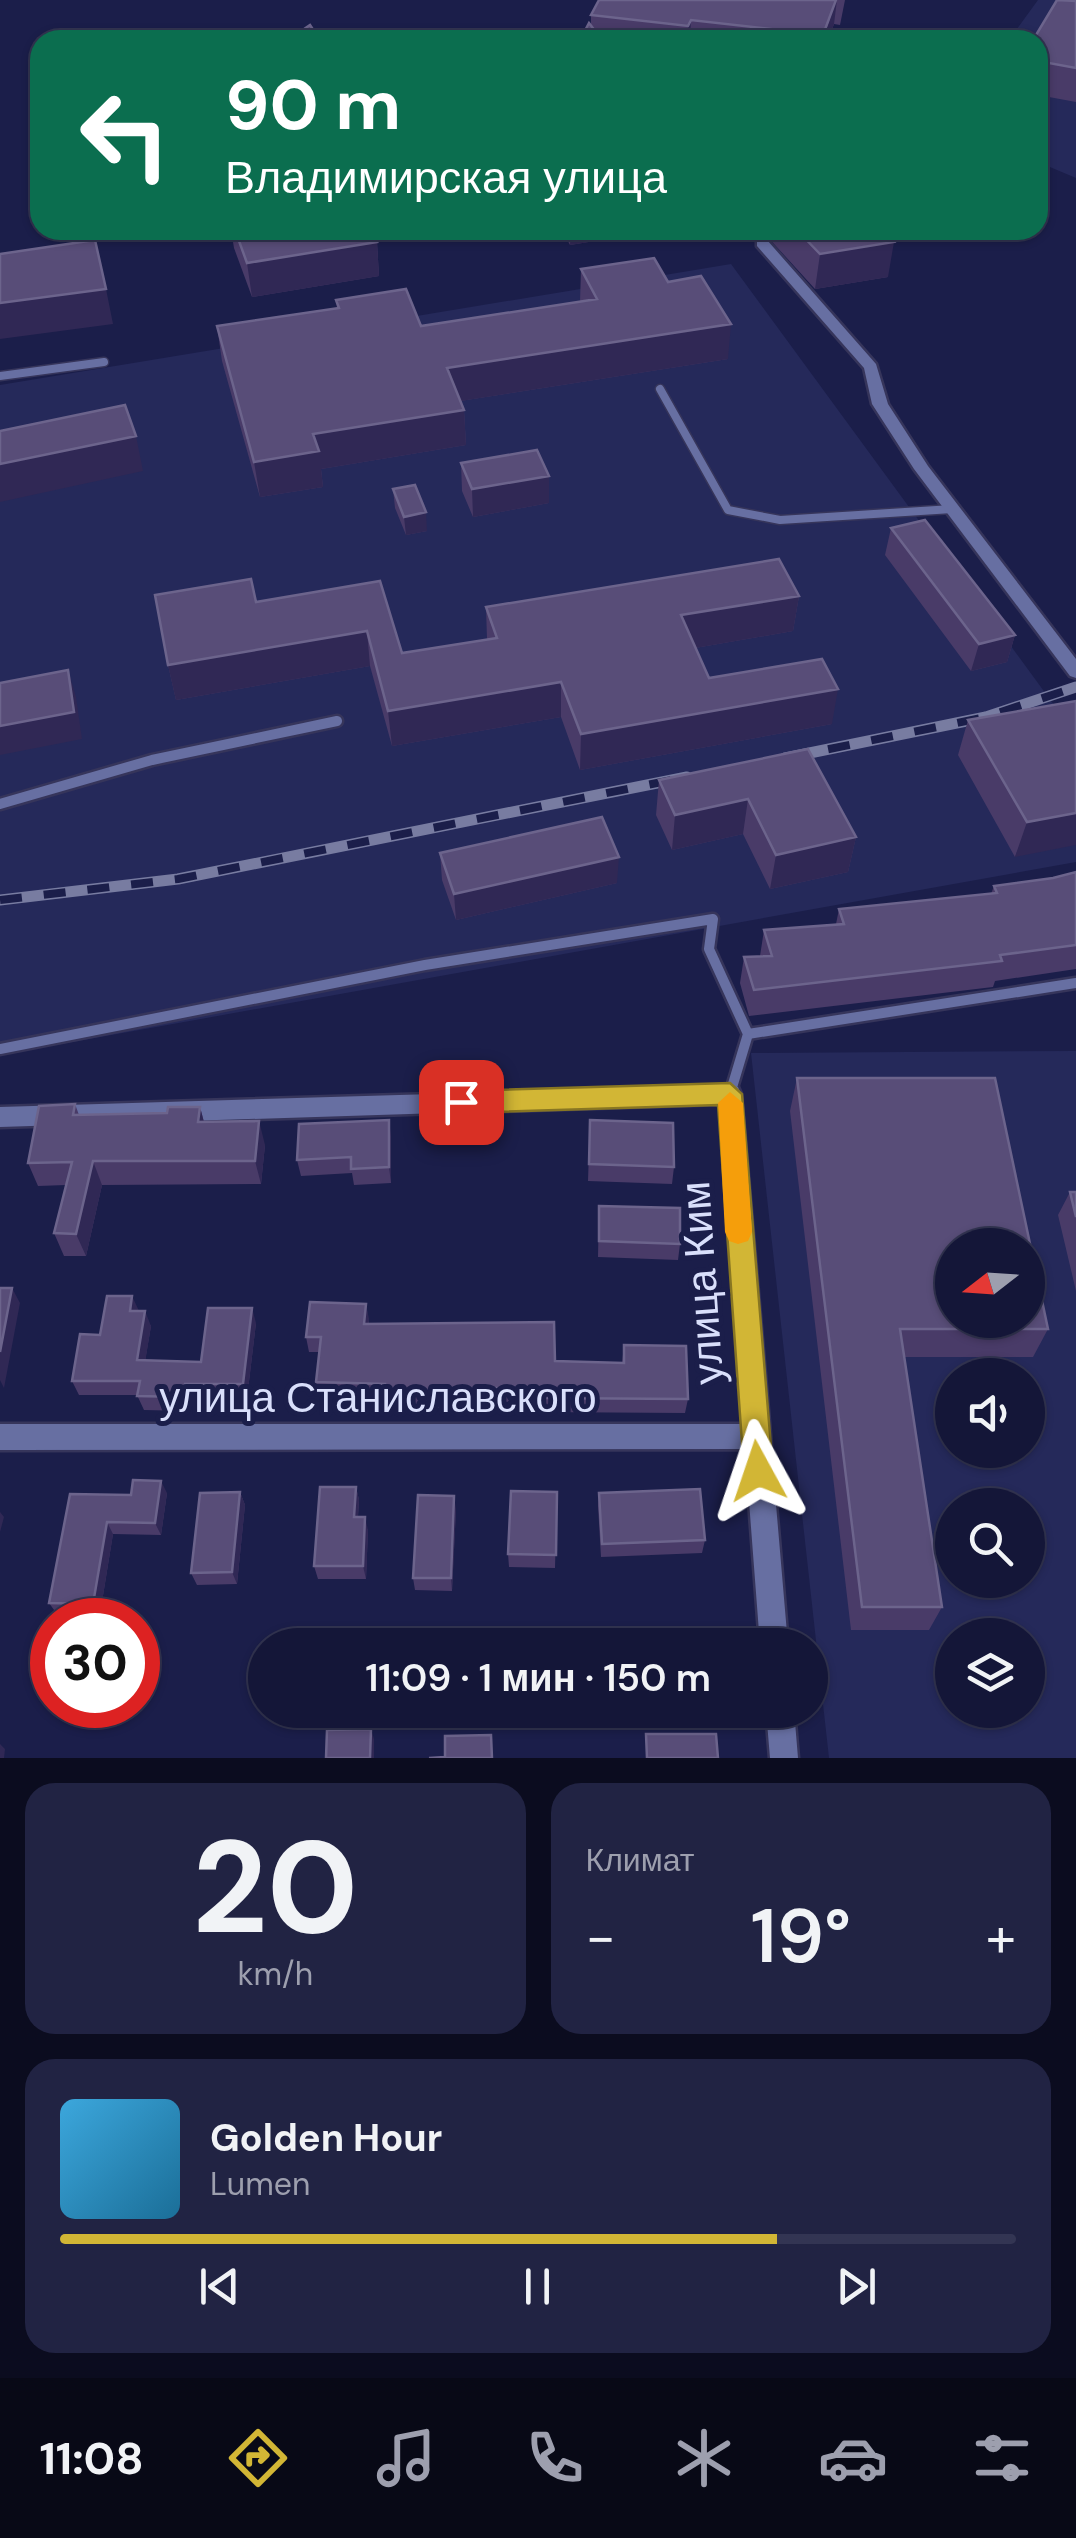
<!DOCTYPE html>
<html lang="ru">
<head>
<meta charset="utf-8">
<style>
  :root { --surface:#141638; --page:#212343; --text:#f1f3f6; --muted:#9d9fae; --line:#333553; --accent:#d2b635 }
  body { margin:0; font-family:"DM Sans",sans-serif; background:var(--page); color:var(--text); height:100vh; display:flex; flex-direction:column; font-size:38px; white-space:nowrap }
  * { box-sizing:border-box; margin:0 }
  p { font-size:32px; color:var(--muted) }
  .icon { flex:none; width:55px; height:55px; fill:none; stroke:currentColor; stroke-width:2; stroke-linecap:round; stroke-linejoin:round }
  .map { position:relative; height:1758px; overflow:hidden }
  .details { display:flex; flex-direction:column; gap:25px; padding:25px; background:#0b0c1f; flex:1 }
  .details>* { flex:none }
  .banner { position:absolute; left:30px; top:30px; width:1018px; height:210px; border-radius:30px; box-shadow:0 2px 8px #0004,0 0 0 2px var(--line); background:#0b6e4f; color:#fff; overflow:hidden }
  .needle { width:65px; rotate:253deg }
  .controls { position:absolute; left:935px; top:1228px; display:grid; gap:20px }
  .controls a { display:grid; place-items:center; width:110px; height:110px; border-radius:50%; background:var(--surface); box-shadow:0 2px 8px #0004,0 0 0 2px var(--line); font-size:50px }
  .speed { position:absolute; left:30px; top:1598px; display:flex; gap:20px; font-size:50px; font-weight:700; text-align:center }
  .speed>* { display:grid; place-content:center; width:130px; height:130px; border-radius:50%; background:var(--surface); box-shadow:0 2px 8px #0004,0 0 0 2px var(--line); line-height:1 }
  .speed .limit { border:15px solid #d22; background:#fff; color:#111 }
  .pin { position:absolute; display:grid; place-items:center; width:85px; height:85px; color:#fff; margin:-42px; border-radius:20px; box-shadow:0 5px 15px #0006 }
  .me { position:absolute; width:110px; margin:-55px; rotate:355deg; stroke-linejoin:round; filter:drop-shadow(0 0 8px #0008) }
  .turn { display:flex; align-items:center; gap:35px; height:210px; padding:0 30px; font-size:45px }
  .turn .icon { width:130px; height:130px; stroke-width:2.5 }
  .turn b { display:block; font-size:70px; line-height:85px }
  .big { font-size:75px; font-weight:600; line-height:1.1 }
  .details .widget { flex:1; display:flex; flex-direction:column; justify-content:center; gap:15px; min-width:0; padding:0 35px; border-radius:30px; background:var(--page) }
  .details .dial { align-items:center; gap:0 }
  .dial b { font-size:130px; line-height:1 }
  .song { display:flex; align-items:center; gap:30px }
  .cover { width:120px; height:120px; border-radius:15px; background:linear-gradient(135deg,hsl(200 70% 55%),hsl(200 70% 35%)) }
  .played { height:10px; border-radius:5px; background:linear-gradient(90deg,var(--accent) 75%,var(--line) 75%) }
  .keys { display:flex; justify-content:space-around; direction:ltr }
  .heat { display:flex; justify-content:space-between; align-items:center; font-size:55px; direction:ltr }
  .details .tiles { flex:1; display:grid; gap:25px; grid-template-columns:1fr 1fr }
  .widget:last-child { grid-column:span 2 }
  .trip { position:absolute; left:248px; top:1628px; width:580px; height:100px; border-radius:50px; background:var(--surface); box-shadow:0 2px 8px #0004,0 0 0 2px var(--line); font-weight:600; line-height:100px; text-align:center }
  .menu { display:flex; height:160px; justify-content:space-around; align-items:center; background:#080916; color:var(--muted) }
  .menu .icon { width:70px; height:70px }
  .menu .selected { color:var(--accent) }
  .menu b { font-size:45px; color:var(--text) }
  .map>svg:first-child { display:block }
</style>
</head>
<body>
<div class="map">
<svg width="1076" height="1758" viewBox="0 0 1076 1758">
  <rect width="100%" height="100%" fill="#1b1e4a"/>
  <!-- built -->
  <path fill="#25295a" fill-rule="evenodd" d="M1038,0H1076V178L1038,162V40H1009Z
    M731,264L1076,735V862L0,1055V385Z
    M1076,1051V1758H829L751,1053ZM952,1245H1028V1320H952ZM952,1375H1028V1450H952ZM952,1505H1028V1580H952ZM952,1635H1028V1710H952Z"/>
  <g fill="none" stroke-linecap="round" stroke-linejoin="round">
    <defs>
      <path id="service-far1" d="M0,376L104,362
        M660,389L728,510L780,520L952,509"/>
      <path id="service" d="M0,804L152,760L337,721
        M0,1049L425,965L713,919L709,949L748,1034
        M730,1094L748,1034L1076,983"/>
      <path id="minor" d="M757,240H767L876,364L888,404L928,466L1076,659V678L1070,676L914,469L872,404L864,368L757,246Z
        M730,1085L738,1087L741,1094L788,1645H760L745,1449L0,1450V1424H744L720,1104L0,1127V1107Z
        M766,1710H794L798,1758H770Z"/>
    </defs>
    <!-- service-far1 casing -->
    <use href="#service-far1" stroke="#36355b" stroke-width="11"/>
    <!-- service casing -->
    <use href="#service" stroke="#36355b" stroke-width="15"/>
    <!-- minor casing -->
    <use href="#minor" stroke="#36355b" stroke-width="5"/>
    <!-- service-far1 -->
    <use href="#service-far1" stroke="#676fa2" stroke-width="8"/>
    <!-- service -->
    <use href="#service" stroke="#676fa2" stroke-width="10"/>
    <!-- minor -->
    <use href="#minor" fill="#676fa2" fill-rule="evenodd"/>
    <defs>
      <path id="rail" d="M785,758L986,717L1076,687
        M0,900L178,879L687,777"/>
    </defs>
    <!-- rail casing -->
    <use href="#rail" stroke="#787ca1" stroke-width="11"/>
    <!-- rail -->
    <use href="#rail" stroke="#1b1e4a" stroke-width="8" stroke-dasharray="22" stroke-linecap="butt"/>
  </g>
  <!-- wall -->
  <path fill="#493b68" d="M599,0H845L840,25L834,24L828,40H580L591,25V15Z
    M1076,1V102L1038,95V40Z
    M231,230H371L377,242L379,276L252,297L234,248Z
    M562,230H632V235L570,245Z
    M764,230H883L888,277L815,289L764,233Z
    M581,269L668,282L728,359L460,401L464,410L466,445L321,469L323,487L260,497L222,361L217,326L337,308L336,300L421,326L580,302Z
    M461,463L549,476V503L473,517L462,491Z
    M393,489L427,531L406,535L395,508Z
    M891,528L1015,635L1007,662L971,671L885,555Z
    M380,581L402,653L487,639L486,607L799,596L793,631L695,648L709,678L832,724L580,770L561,717L392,746L370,666L176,700L168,665L256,602Z
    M1076,701L1015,857L958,755L968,720Z
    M808,749L856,837L848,872L770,889L743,834L672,850L656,815L659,780Z
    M440,853L617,883L456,920L442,880Z
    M1076,872V969L995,981L993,987L749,1016L740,983L744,957L760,956L764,930L836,924L839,909L991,894L994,886L1053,878Z
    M797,1078L1048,1329L1033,1357H904L942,1607L929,1630H851L790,1111Z
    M75,1104L79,1115L167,1113L200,1107L204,1122L265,1145L261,1184L102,1185L86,1256H64L54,1233L66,1185L38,1186L28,1163Z
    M590,1120L674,1167L672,1184L588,1181Z
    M391,1136V1183L354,1185L352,1173L301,1176L297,1160Z
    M1070,1192H1076V1291L1058,1215Z
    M599,1206L680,1244L678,1260L598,1257Z
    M366,1304L369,1324L555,1361L622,1363L624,1345L688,1399L685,1413L536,1412L535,1401L458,1403V1408L387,1407L386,1398L319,1396L316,1382L319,1352H309L306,1337Z
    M138,1311L151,1326L145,1361L201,1362L256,1323L247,1398H191L188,1411L144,1410L137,1395H79L72,1381L100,1335Z
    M356,1487L359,1500L358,1517L368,1530L366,1579H318L314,1566Z
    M240,1492L245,1505L237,1584L197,1585L191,1573Z
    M557,1492L555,1568L509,1567L508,1554Z
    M167,1493L161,1535L113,1534L100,1614H57L49,1603L70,1494L131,1495Z
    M599,1493L705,1540L702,1553L601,1557L598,1506Z
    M456,1509L452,1591L415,1590L413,1578Z"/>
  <!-- shaded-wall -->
  <path fill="#302855" d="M836,0H837L834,24L828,40H823Z
    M691,20L690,40H687L688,26Z
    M571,230H632V235L570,245Z
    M377,242L379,276L252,297L247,263Z
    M894,242L888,277L815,289L820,254Z
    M106,289L113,324L0,339V303Z
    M731,324L728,359L448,403L447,368Z
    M464,410L466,445L321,469L323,487L260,497L254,462L313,434Z
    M136,436L143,471L0,502V464Z
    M549,476V503L473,517L472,489Z
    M426,512L427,531L406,535L404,517Z
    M799,596L793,631L678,651L681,615Z
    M367,631L370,666L176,700L168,665Z
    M1015,635L1007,662L971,671L979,644Z
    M68,670L76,697L82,739L0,755V726Z
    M561,682V717L392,746L388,711Z
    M838,689L832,724L580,770L581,734Z
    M748,799L743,834L672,850L675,815Z
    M1076,813V845L1015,857L1027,822Z
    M856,837L848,872L770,889L776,855Z
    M619,857L617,883L456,920L454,894Z
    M200,1107L206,1130L198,1122Z
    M389,1120L391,1136V1183L389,1167Z
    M259,1121L265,1145L261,1184L255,1161Z
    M93,1161L102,1185L86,1256L76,1234Z
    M12,1288L20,1303L4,1388L0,1380V1352Z
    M132,1296L139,1311H130Z
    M366,1304L369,1319L367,1339L364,1324Z
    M252,1308L256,1323L247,1398L243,1384Z
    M145,1311L151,1326L143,1375L137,1360Z
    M185,1384L191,1398L188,1411L183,1397Z
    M161,1481L167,1493L161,1535L155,1523Z
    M356,1487L359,1500L357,1530L354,1517Z
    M240,1492L245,1505L237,1584L232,1572Z
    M454,1496L456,1509L452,1591L451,1578Z
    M0,1512L4,1517L0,1532Z
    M365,1517L368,1530L366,1579L363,1566Z
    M107,1522L113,1534L100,1614L93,1604Z
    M371,1729L374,1739V1758H370Z
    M0,1744L5,1749L4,1758H0Z"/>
  <!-- building -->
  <path fill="#584d78" stroke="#6c648c" stroke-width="2.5" fill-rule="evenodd" d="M599,0H836L823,35L691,20L688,26L591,15Z
    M1057,0L1076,1V68L1038,61V40H1033Z
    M589,23L602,40H580Z
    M310,25L320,40H296L294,36Z
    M235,230H371L377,242L247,263Z
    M797,230H883L894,242L820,254Z
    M95,240L106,289L0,303V254Z
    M654,258L668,282L701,276L731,324L447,368L464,410L313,434L319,451L254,462L217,326L339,308L336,300L406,289L421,326L597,299L581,269Z
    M125,405L136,436L0,464V431Z
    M537,450L549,476L472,489L461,463Z
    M415,485L426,512L404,517L393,489Z
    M925,520L1015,635L979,644L891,528Z
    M779,559L799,596L681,615L709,678L822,659L838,689L581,734L561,682L388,711L367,631L168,665L155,595L251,579L256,602L380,581L402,653L497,638L486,607Z
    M68,670L74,712L0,726V683Z
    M1076,701V813L1027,822L968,720Z
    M808,749L856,837L776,855L748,799L675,815L659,780Z
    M602,817L619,857L454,894L440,853Z
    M1076,872V945L1000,955L1002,961L754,990L744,957L772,956L764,930L844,924L839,909L997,893L994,886L1053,878Z
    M797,1078H995L1048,1329H900L942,1607H862ZM952,1245H1028V1320H952Z
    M75,1104L73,1115L167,1113L168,1107H200L198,1122L259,1121L255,1161H93L76,1234L54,1233L72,1162L28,1163L39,1106Z
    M389,1120V1167L351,1169V1157L297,1160L299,1124Z
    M590,1120L673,1123L674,1167L589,1164Z
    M1070,1192H1076V1217Z
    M599,1206L680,1208V1244L599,1241Z
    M0,1288H12L0,1352Z
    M107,1296H132L130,1311H145L137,1360L201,1362L208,1308H252L243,1384H185L183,1397L137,1396L140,1381H72L80,1334L100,1335Z
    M310,1302L366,1304L364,1324L554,1322L555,1361L624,1363V1345L686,1346L688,1399L536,1398L535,1387L457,1389V1394L385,1393V1384L316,1382L321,1337H306Z
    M133,1480L161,1481L155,1523L107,1522L93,1604L49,1603L70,1494L131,1495Z
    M320,1487H356L354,1517H365L363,1566H314Z
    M700,1489L705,1540L602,1544L599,1493Z
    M511,1491L557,1492L556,1555L508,1554Z
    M240,1492L232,1572L191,1573L200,1493Z
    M418,1495L454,1496L451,1578H413Z
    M704,1629L705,1645H626L625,1630Z
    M371,1729L370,1758H326L327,1730Z
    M646,1734H716L718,1758H647Z
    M491,1735L492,1758H429L445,1757V1736Z"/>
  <!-- route -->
  <path fill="#d2b635" stroke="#887622" stroke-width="2.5" d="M730,1083L742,1094L773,1471L769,1481L758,1485L748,1481L744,1471L718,1105L461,1113L448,1102L461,1091Z"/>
  <!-- slow -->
  <path fill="#f59e0b" d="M730,1092L743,1103L752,1232L748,1241L738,1244L729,1241L725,1232L718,1103Z"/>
  <g text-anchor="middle" stroke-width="10" stroke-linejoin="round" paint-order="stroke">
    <!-- near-street labels -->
    <g font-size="42" fill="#d9dffb" stroke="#1b1e4a">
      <text transform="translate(701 1283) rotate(-94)" y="15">улица Ким</text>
      <text x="378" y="1412">улица Станиславского</text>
    </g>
  </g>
</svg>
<div class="controls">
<a><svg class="needle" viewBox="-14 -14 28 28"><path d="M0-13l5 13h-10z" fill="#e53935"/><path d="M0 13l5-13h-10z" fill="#9d9fae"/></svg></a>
<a><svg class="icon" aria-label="sound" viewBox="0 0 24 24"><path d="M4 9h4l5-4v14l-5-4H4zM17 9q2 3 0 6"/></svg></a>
<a><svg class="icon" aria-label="search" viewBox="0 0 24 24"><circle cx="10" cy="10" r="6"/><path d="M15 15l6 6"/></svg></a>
<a><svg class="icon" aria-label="layers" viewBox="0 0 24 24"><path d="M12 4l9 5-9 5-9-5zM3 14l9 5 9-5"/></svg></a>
</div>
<div class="speed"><div class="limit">30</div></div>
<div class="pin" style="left:461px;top:1102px;background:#d93025"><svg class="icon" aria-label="arrive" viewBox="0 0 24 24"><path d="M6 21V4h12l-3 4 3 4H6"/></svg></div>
<svg class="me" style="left:758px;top:1471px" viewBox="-20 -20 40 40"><path d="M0-17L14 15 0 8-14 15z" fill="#d2b635" stroke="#fff" stroke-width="4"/></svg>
<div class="trip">11:09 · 1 мин · 150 m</div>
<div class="banner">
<div class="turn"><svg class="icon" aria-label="left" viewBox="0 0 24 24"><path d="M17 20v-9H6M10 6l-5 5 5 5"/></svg><div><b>90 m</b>Владимирская улица</div></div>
</div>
</div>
<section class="details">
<div class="tiles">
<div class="widget dial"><b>20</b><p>km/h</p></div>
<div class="widget"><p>Климат</p>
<div class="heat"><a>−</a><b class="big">19°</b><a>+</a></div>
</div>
<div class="widget">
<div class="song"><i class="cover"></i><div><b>Golden Hour</b><p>Lumen</p></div></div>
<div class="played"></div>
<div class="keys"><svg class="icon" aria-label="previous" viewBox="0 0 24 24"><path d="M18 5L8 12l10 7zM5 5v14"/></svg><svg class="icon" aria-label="pause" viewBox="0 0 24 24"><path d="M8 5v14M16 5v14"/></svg><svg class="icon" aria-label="next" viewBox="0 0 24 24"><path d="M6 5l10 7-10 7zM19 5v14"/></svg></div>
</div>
</div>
</section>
<nav class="menu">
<b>11:08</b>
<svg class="icon selected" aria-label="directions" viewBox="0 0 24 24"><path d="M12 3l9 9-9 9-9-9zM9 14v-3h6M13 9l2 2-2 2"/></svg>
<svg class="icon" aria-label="music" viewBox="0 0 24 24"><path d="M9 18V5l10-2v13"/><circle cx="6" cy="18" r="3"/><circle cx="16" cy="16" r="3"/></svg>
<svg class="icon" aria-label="phone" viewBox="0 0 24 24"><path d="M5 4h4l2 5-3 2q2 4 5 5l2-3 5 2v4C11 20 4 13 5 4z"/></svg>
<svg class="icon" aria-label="climate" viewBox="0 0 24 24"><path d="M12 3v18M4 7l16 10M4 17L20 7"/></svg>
<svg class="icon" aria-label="car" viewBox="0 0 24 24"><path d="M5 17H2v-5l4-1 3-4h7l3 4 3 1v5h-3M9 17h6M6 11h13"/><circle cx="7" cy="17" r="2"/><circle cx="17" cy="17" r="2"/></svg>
<svg class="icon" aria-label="filters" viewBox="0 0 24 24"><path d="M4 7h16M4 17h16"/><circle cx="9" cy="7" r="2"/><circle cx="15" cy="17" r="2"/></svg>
</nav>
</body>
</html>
